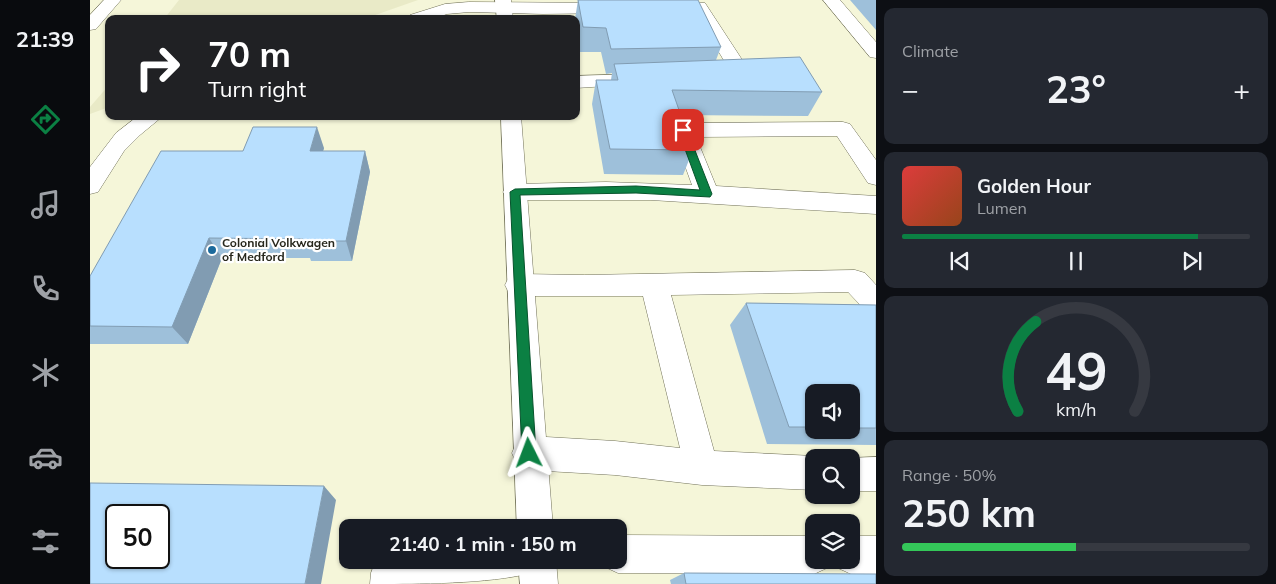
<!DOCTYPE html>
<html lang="en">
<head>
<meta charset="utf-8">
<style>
  :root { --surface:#171b24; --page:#242831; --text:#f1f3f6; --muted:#9ea1a6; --line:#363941; --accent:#0b8043 }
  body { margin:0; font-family:Mulish,sans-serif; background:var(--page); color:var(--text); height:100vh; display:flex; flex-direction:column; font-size:19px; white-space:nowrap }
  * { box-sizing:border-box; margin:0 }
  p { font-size:16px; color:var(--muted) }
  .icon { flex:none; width:28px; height:28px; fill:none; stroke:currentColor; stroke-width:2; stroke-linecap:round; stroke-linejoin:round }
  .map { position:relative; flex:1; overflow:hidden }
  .drawer { display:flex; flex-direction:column; gap:8px; padding:8px; background:#0d0f14; width:400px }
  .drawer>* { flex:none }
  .top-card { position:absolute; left:15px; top:15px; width:475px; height:105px; border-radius:10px; box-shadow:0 1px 4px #0004; background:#202124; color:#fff; overflow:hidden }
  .tools { position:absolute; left:715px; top:384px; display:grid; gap:10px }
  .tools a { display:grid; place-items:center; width:55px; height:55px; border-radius:10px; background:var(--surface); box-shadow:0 1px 4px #0004; font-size:25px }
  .speed { position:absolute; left:15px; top:504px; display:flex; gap:10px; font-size:25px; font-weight:700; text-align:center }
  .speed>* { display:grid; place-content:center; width:65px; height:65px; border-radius:50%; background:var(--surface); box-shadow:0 1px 4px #0004; line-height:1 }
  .speed .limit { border:2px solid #111; border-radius:8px; background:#fff; color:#111 }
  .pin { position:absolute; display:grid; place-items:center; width:42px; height:42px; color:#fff; margin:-21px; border-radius:10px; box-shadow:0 2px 8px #0006 }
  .me { position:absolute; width:55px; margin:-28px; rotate:357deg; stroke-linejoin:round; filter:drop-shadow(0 0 4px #0008) }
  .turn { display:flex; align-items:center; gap:18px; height:105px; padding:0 20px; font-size:22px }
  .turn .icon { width:65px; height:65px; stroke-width:2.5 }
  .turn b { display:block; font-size:35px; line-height:42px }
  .big { font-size:38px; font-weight:700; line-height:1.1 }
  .drawer .tile { flex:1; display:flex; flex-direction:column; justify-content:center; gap:8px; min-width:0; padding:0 18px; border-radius:10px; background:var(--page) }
  .drawer .dial { align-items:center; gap:0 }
  .dial svg { height:130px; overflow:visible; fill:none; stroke:var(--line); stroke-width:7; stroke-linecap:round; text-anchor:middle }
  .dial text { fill:var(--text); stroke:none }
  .song { display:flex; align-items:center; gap:15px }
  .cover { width:60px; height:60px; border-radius:8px; background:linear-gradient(135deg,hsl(0 70% 55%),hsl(20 70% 35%)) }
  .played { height:5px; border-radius:2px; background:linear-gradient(90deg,var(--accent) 85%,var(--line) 85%) }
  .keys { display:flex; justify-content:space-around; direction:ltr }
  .heat { display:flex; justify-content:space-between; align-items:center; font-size:28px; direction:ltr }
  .charge { height:8px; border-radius:4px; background:linear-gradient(90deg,#34c759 50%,var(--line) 0) }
  .trip { position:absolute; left:249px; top:519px; width:288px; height:50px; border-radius:10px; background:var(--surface); box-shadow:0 1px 4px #0004; font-weight:700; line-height:50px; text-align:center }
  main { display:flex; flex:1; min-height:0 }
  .menu { display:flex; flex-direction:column; width:90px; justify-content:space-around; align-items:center; background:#090b0e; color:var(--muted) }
  .menu .icon { width:35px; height:35px }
  .menu .selected { color:var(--accent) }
  .menu b { font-size:22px; color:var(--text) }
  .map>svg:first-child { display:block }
</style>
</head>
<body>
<main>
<nav class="menu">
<b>21:39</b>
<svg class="icon selected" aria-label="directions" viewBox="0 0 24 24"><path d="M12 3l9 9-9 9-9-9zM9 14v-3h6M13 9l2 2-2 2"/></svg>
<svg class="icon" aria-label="music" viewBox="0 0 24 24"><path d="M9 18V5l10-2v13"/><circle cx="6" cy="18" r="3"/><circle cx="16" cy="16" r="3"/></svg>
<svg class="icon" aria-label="phone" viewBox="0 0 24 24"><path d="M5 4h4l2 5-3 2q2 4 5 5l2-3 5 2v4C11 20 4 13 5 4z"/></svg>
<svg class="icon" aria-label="climate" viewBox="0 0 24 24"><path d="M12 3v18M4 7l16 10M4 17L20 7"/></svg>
<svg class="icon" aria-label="car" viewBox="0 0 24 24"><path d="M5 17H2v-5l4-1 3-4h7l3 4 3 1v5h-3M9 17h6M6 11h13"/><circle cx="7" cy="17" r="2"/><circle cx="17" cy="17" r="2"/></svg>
<svg class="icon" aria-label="filters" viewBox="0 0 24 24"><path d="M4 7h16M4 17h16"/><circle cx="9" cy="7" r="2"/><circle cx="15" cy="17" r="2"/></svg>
</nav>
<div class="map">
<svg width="786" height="584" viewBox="0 0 786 584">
  <rect width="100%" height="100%" fill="#f5f6d9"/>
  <!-- built -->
  <path fill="#e9eac7" d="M89,0H328L274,19H74Z
    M19,85V107L0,114V107Z"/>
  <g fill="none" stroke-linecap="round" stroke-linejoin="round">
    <defs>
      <path id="minor" d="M733,0H750L786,42V58L780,57Z
        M588,1L615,3L664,78L661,82L654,84L647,82L604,11L582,9L580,6L582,3Z
        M379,2L523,3L529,5L531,8L529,11L523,13L453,14L379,12L357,14L343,19H318L320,15L355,4Z
        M542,74L549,76L552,80L549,84L486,88V76Z
        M48,116H73L50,135L34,151L8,192L0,194V167L26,133Z
        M753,122L760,124L786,160V185L778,183L747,136L606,137L626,186L786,196V214L561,200H425L417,198L413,192L417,186L425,184L516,182L602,185L582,130L586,125L593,123Z
        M765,270L775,273L786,285V314L776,311L758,292L581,295L624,451L724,456L728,458H724V490L612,485L525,475L439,470L427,465L422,453L427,441L439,436L525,441L590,448L553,296H429L419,293L415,285L419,277L429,274L494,275Z
        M786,457V491H761V458H759Z
        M528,535L724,536V560H741L737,568L724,574L528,573L515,567L512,560H528Z
        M761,536H786V574H761L748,568L744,560H761Z
        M286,560H447L441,573C399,584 327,584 280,584L281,573Z"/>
      <path id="major" d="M405,0H421L423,19H407Z
        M411,116H431L463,528H427Z
        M428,560H466L468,584H430Z"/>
      <path id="highway" d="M14,0H31L6,29L0,30V15Z"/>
    </defs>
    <!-- minor casing -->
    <use href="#minor" stroke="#727259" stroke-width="1"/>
    <!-- major casing -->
    <use href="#major" stroke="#727259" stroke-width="1"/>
    <!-- highway casing -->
    <use href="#highway" stroke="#727259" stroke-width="1"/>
    <!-- minor -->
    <use href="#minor" fill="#fff" fill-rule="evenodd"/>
    <!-- major -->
    <use href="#major" fill="#fff" fill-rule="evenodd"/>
    <!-- highway -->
    <use href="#highway" fill="#fff" fill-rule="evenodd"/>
  </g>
  <!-- wall -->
  <path fill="#9ec0da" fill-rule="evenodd" d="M488,0L631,47L626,60L732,92L718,116L590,115L603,150L593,175L514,174L502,104L506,80H521L522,73L516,74L511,52H489L486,35V19H485Z
    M760,0H786V30Z
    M234,148L233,151H275L280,172L262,261H221L220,258H132L98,344H0V276L153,151Z
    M656,303L786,305V445L677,444L640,325ZM724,392H761V430H724Z
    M594,573L786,584H581L580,580Z"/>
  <!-- shaded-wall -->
  <path fill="#819cb2" d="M227,127L234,148L227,172L220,151Z
    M275,151L280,172L262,261L256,241Z
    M119,238L132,258L98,344L82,327Z
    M234,486L246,500L231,584H215Z"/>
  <!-- building -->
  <path fill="#b8dffe" stroke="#819cb2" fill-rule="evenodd" d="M488,0H608L631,47L521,49L516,28L493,27Z
    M710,57L732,92L582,90L603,150L520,149L506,80H528L524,64Z
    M163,127H227L220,151H275L256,241H213V239L119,238L82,327L0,326V276L71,151H153Z
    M656,303L786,305V428H761V392H724V427H699Z
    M0,483L234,486L215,584H0ZM26,515H69V558H26Z
    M594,573L786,574V584H596Z"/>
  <!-- route -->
  <path fill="#0b8043" stroke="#07532c" d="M593,127L597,130L622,194L620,197L546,193L430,195L446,453L444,458L439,460L434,458L432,453L420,192L425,189L546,186L610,190L588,130Z"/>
  <!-- markers -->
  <circle fill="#1c6a9c" stroke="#fff" stroke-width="2" cx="122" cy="250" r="5"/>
  <g text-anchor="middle" stroke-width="4.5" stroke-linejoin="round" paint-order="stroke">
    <!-- poi labels -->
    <g font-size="12" font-weight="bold" fill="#27271c" stroke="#fff" text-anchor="start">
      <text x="132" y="247">Colonial Volkwagen<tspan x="132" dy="14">of Medford</tspan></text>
    </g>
  </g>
</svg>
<div class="tools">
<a><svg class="icon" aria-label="sound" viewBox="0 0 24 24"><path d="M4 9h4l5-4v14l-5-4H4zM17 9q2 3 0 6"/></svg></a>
<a><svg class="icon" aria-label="search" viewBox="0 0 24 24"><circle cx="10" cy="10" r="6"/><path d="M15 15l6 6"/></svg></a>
<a><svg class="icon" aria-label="layers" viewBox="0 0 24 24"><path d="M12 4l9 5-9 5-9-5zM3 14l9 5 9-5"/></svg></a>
</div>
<div class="speed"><div class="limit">50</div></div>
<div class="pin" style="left:593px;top:130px;background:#d93025"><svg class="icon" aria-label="arrive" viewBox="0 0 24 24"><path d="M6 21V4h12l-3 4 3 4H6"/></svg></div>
<svg class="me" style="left:439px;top:453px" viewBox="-20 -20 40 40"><path d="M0-17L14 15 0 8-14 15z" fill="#0b8043" stroke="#fff" stroke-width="4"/></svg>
<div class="trip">21:40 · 1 min · 150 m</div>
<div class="top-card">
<div class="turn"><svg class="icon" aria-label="right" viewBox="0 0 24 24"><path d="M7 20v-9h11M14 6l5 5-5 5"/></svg><div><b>70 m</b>Turn right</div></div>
</div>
</div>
<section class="drawer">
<div class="tile"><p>Climate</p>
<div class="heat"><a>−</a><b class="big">23°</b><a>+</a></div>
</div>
<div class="tile">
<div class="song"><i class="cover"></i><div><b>Golden Hour</b><p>Lumen</p></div></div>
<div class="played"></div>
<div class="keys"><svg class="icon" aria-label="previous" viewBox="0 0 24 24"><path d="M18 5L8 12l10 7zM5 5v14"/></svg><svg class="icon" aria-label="pause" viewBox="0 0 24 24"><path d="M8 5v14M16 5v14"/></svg><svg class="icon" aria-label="next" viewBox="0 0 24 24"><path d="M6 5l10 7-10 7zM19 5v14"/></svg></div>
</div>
<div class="tile dial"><svg viewBox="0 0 100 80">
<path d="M14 69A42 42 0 1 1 86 69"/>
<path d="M14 69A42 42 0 0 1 25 14" stroke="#0b8043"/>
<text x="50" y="56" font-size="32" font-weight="700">49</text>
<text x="50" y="72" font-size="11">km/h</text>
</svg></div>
<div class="tile"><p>Range · 50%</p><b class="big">250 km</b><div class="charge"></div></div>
</section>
</main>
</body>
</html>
